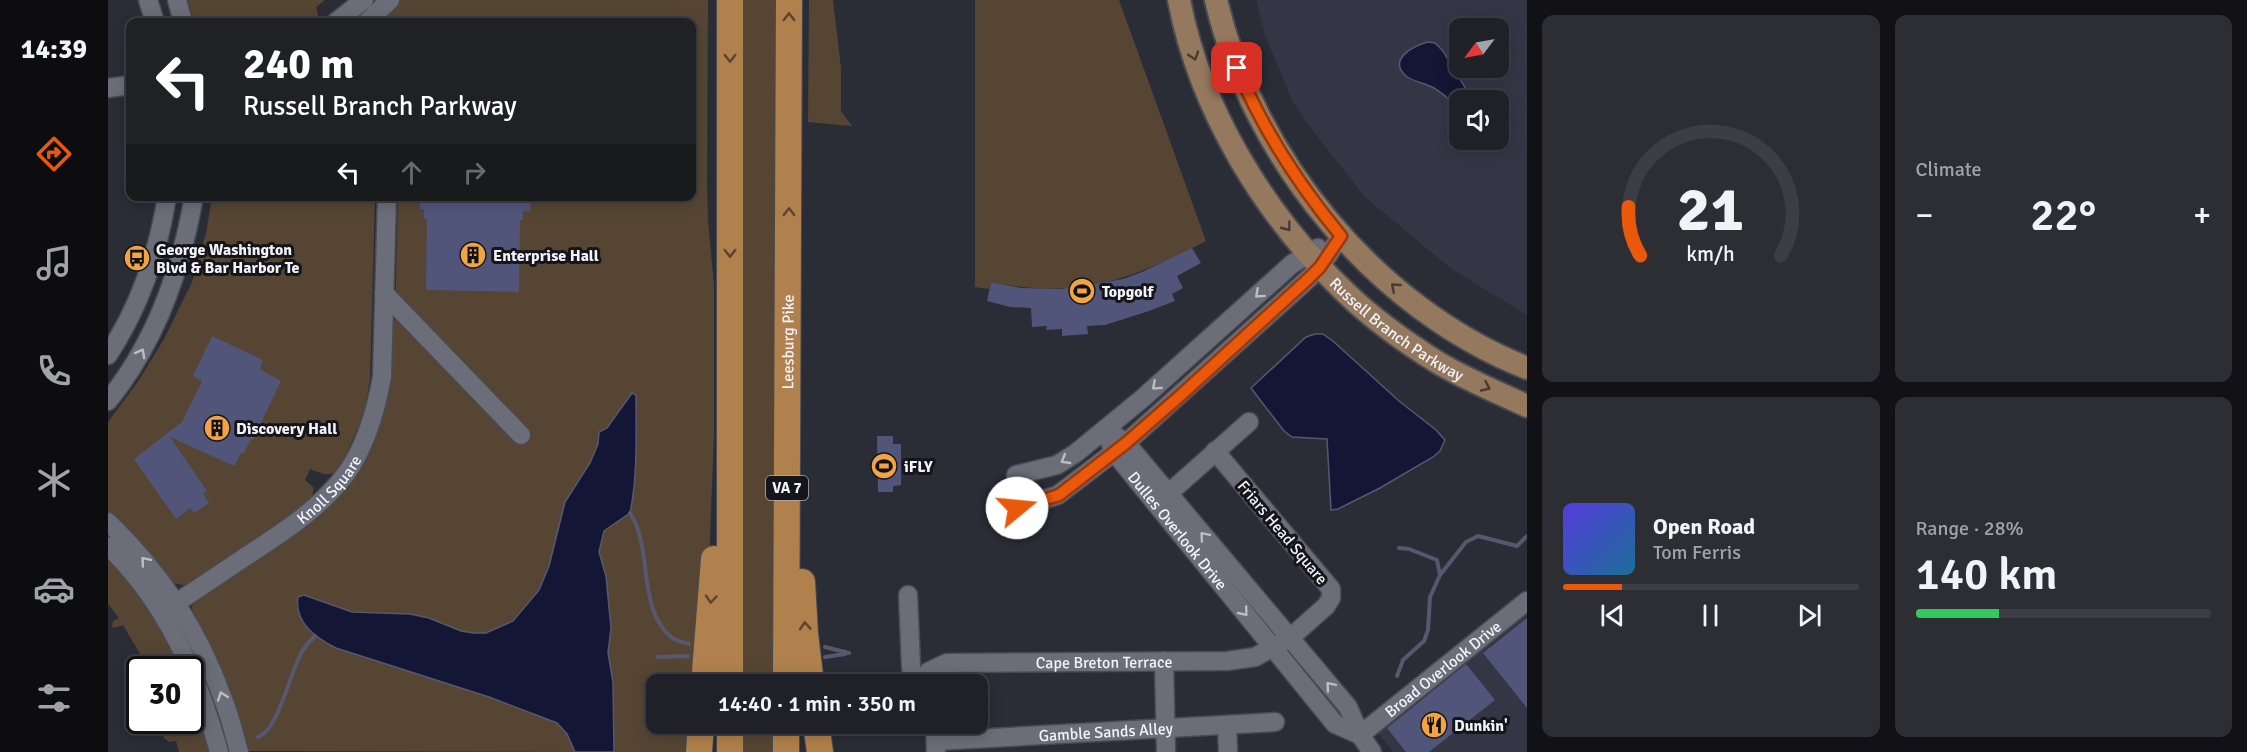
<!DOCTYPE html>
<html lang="en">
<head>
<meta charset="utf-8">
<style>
  :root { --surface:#202128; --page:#2d2e34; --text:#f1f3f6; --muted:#a2a3a8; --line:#3d3e45; --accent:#ea580c }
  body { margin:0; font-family:Signika,sans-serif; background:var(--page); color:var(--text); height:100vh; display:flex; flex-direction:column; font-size:22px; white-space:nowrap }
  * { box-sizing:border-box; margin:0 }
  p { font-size:20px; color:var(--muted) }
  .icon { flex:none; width:33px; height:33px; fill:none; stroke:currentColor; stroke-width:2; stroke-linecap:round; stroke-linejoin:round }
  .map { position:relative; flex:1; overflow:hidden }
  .side { display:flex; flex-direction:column; gap:15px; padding:15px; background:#121216; width:720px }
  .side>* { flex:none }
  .guide { position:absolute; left:18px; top:18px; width:570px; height:183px; border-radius:12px; box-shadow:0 3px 15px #0003,0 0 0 2px var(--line); background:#202124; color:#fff; overflow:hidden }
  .needle { width:39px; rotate:238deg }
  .controls { position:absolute; left:1341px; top:18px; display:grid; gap:12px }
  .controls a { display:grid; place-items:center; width:60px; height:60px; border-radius:12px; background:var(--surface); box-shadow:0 3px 15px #0003,0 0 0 2px var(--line); font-size:30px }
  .speed { position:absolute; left:18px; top:656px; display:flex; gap:12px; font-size:30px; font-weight:700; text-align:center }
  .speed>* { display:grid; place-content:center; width:78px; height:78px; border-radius:50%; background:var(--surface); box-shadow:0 3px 15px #0003,0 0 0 2px var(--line); line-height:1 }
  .speed .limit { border:3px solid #111; border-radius:9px; background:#fff; color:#111 }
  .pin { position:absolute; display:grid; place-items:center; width:51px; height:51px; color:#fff; margin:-26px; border-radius:12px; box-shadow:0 3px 9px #0006 }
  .me { position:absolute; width:66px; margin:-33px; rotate:73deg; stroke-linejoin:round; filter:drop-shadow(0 0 4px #0008) }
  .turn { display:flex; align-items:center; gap:21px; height:126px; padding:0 18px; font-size:27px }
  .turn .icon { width:78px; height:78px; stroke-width:2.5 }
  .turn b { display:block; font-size:42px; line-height:51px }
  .lanes { display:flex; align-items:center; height:57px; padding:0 18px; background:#0003; justify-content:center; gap:30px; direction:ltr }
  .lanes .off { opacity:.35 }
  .big { font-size:45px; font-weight:600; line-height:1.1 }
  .side .card { flex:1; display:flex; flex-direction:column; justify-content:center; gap:9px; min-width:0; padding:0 21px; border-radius:12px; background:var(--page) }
  .side .dial { align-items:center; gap:0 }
  .dial svg { height:156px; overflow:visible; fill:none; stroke:var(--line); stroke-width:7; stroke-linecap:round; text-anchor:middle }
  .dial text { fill:var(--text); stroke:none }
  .song { display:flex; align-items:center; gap:18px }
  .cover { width:72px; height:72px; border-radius:9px; background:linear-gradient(135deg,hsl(250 70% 55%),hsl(200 70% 35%)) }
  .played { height:6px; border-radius:3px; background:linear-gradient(90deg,var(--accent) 20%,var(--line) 20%) }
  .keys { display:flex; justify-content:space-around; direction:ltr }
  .heat { display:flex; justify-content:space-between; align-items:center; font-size:33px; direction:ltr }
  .charge { height:9px; border-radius:4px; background:linear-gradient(90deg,#34c759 28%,var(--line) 0) }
  .side .tiles { flex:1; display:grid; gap:15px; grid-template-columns:repeat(2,1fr) }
  .trip { position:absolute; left:538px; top:674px; width:342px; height:60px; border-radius:12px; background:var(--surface); box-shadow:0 3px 15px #0003,0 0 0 2px var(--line); font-weight:600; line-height:60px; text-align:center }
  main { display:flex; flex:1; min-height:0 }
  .tab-bar { display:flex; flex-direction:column; width:108px; justify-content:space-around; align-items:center; background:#0d0d10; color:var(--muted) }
  .tab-bar .icon { width:42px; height:42px }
  .tab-bar .selected { color:var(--accent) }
  .tab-bar b { font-size:27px; color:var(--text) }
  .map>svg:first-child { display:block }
</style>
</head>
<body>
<main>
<nav class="tab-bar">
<b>14:39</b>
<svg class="icon selected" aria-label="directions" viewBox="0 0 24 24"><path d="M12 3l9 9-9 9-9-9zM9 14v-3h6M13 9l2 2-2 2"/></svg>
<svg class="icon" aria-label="music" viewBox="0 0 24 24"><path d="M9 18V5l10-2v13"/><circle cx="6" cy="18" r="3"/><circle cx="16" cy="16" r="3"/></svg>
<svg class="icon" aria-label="phone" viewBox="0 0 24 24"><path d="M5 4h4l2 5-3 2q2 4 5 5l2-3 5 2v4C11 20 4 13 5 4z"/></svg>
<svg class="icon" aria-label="climate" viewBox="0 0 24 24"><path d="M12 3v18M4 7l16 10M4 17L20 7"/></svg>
<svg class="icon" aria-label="car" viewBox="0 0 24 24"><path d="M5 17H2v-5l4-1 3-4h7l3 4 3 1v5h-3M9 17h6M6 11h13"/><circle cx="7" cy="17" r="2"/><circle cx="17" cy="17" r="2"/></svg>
<svg class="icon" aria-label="filters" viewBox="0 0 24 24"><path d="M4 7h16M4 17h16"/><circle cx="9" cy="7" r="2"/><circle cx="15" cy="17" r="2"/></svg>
</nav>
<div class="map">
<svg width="1419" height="752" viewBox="0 0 1419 752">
  <rect width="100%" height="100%" fill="#2a2c36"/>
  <!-- built -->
  <path fill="#343646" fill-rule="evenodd" d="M1148,0H1419V315L1342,268L1256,196L1198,122L1183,98L1157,35ZM1352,28H1390V68H1352ZM1352,100H1390V140H1352Z
    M1419,613V752H1285L1270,733Z"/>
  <!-- green -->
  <path fill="#564533" d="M80,0H217L208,7L210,14L207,22H86Z
    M290,0H600L599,184L600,219L606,286V434L601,563L591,684H549V723H587L584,752H506L505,682L500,653L503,628L498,576L491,553L496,531L510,521L523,504L527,481L528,395L524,393L499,428L491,432L490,444L482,463L457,502L441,566L430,590L405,621L378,633L366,634L353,631L321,618L302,614L244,612L196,595L189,605C196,629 206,637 228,648L381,697L450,723L459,734L467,752L138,751L85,617L84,606L91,598L236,485L284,321L287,320L290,197L584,196V22H270Z
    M635,0H670L668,684H634Z
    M701,0H725L733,68V111L744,126L700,122Z
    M867,0H1011L1098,241C1023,280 969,300 883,282L881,289L867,287Z
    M104,197H267L262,379L256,414L233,466C222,479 216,474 202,469L197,480L206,488L203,500L183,517L80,584L74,585L62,582L0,513V422L31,380L56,339L84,282L98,233Z
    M0,559C31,591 54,629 74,669H41L15,625L6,628L4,626L5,621L11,618L0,604Z
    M83,688L102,752H71L68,741L61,742L56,738L52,720H82Z
    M634,723H668L667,752H634Z"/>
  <!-- water -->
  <path fill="#141635" stroke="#575870" stroke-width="1.5" d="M1320,42L1327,43L1335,51L1361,94L1362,100H1352L1351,107C1343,102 1337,95 1329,90C1320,83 1307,83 1298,76C1279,60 1306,45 1320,42Z
    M1207,334H1215L1226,342L1291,401L1328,430L1337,440L1332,451L1325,457L1272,488L1230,509L1223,510L1219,439L1184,437L1176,431L1143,388L1198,337Z
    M524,393L528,395C528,434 530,474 522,513L496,531L491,552L498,576L503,628L500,653L505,682L506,752H467L459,734L449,723L381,697L228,648C208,638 186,623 190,597L196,595L244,612L302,614L321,618L353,631L366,633H378L405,621L431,590L441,566L457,502L482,463L490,444L491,432L499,428Z"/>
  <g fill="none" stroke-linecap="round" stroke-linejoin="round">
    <!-- stream -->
    <path stroke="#575870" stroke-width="4" d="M522,513C545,547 529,609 563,637C567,641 575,642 581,644
      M1291,548L1301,549L1329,560L1332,575
      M717,647L741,653
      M550,657L580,656
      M717,657L737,654
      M1289,676L1295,660L1316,641L1320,630L1322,597L1332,575L1358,542L1370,536L1409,546L1419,536
      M150,737C171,730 182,670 195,650C198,645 203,640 207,636"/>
  </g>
  <!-- building -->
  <path fill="#51557a" d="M312,196H416V200H423L422,212L415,211V220H412L411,292L318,290L319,219H316V209H312Z
    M1084,248L1093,263L1069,276L1075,288L1064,294L1067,301L1041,311L997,325L979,326L980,334L954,336V329L938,330L939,326L924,327L923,308L902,307L879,301L883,282L913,288L952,289L981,285L1015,279L1034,272Z
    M104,336L155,360L152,369L173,381L145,440L143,439L135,454L133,453L126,466L62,437L99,491L95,493L101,503L86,513L82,508L68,519L26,459L74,422L94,381L85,376Z
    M769,436H785V444H793V485L785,486V492H770Z
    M1419,618V708L1375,653Z
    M1358,664L1387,700L1321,752H1298L1279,728Z"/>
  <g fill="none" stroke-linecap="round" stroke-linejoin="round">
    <defs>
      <g id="minor">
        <path d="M40,0L47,22"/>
        <path d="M69,0L75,22"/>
        <path d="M228,22L256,0"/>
        <path d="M259,22L282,0"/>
        <path d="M0,88L22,85"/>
        <path d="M276,293L413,435"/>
        <path d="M0,355C32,306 50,254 59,196"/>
        <path d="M0,401C48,342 73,271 86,196"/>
        <path d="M998,429L1018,443L1240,707L1252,735L1264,752"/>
        <path id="s1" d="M1002,442L1006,452L1227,724L1252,735"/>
        <path d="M908,475L949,465L968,453L1035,398L1184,264L1210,248"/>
        <path d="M1052,501L1141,422"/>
        <path d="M909,508L950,495L1018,443L1200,279L1212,267L1233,236"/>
        <path d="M0,522C52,572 91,631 115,699C122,716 126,734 131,752"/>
        <path d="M0,546C58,602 90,675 111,752"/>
        <path d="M800,595L803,666L804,674L811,684"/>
        <path id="s2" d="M54,612C81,595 107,577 134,559C172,534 213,509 240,471C259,443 268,410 274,377L279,196"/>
        <path d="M1056,661L1058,752"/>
        <path id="s3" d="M813,684L820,672L839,663L1119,661L1147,657L1182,638L1218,606L1223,598V589L1107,451"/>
        <path d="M827,723L828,752"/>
        <path d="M1119,725L1120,752"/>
        <path id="s4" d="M1252,735L1419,601"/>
        <path id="s5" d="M828,741L1167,722"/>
      </g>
      <g id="major">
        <path id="s6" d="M1071,0C1092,110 1157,216 1238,293C1265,319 1297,342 1329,362C1357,379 1389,392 1419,406"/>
        <path d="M1108,0C1145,158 1267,308 1419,368"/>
      </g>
      <g id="highway">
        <path d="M694,582L697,634L703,684"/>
        <path d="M596,684L606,559"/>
        <path d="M622,684V0"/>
        <path id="s7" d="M678,684L681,0"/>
        <path d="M708,723L712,752"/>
        <path d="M591,752L593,723"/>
        <path d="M622,752V723"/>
        <path d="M678,752V723"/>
      </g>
    </defs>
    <!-- minor casing -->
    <use href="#minor" stroke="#494a52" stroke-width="21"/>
    <!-- major casing -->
    <use href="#major" stroke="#494a52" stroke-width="26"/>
    <!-- highway casing -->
    <use href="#highway" stroke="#494a52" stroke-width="28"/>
    <!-- minor -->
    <use href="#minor" stroke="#6b6d78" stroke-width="18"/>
    <!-- major -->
    <use href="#major" stroke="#94795e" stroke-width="22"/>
    <!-- highway -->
    <use href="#highway" stroke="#b0814c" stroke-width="26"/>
  </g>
  <!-- one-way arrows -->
  <defs><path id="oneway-chevron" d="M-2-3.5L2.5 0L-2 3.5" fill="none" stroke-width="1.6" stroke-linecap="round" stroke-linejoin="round" transform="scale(1.5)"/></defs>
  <g stroke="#5a4530">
    <use href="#oneway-chevron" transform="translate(681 17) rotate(-90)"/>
    <use href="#oneway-chevron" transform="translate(622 58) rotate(90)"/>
    <use href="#oneway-chevron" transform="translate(681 212) rotate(-90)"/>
    <use href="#oneway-chevron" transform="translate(622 253) rotate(90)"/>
    <use href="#oneway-chevron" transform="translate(603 599) rotate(95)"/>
    <use href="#oneway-chevron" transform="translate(697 626) rotate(-94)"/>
  </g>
  <g stroke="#473c35">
    <use href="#oneway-chevron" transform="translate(1086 56) rotate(72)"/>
    <use href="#oneway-chevron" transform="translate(1179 227) rotate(53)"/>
    <use href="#oneway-chevron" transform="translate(1287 287) rotate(-139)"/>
    <use href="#oneway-chevron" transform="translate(1378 387) rotate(25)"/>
  </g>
  <g stroke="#bcbdc6">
    <use href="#oneway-chevron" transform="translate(1151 294) rotate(138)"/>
    <use href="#oneway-chevron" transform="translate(33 353) rotate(-61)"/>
    <use href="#oneway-chevron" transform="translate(1048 386) rotate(138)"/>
    <use href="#oneway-chevron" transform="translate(957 460) rotate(149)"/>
    <use href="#oneway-chevron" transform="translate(1096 536) rotate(-130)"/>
    <use href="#oneway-chevron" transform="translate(37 561) rotate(-130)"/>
    <use href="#oneway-chevron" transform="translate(1136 612) rotate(51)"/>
    <use href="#oneway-chevron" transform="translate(1222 686) rotate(-130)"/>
    <use href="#oneway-chevron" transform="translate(114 696) rotate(-110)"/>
  </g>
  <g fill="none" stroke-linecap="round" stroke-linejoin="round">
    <defs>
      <path id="route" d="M909,508L951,495L1018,443L1073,395L1200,279L1212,267L1233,236C1190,184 1155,130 1129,68"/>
    </defs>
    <!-- route casing -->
    <use href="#route" stroke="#983908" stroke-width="15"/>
    <!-- route -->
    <use href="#route" stroke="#ea580c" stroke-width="10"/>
  </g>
  <!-- icons -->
  <defs>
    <symbol id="building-disc" viewBox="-11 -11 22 22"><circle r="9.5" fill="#f3a442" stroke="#141419"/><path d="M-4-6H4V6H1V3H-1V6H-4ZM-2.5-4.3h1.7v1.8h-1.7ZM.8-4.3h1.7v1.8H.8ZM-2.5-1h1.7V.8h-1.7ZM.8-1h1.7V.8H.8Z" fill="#111"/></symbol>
    <symbol id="bus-disc" viewBox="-11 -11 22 22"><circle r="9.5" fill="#f3a442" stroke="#141419"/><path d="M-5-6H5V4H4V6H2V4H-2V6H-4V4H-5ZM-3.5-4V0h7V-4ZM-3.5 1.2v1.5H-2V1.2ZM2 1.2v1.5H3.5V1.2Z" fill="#111"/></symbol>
    <symbol id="stadium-disc" viewBox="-11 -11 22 22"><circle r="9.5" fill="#f3a442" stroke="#141419"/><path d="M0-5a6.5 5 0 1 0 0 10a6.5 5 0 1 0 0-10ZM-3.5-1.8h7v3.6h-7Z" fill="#111"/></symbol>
    <symbol id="restaurant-disc" viewBox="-11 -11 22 22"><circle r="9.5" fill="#f3a442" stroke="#141419"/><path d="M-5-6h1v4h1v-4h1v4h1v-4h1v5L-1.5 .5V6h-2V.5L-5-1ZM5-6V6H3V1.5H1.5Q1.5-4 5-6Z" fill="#111"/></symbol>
  </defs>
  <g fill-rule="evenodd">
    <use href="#building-disc" x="350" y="240" width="30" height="30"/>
    <use href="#bus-disc" x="14" y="243" width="30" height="30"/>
    <use href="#stadium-disc" x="959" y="276" width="30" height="30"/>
    <use href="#building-disc" x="94" y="413" width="30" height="30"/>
    <use href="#stadium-disc" x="761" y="451" width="30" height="30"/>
    <use href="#restaurant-disc" x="1311" y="710" width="30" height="30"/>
  </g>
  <g text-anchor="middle" stroke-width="6" stroke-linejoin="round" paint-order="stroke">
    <!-- shield labels -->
    <rect fill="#141419" stroke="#afb0b6" stroke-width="1.5" x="658" y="476" width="42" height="24" rx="4.5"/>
    <g font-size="15" font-weight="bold" fill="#f2f3fa">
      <text x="679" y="493">VA 7</text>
    </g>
    <!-- poi labels -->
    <g font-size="16" font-weight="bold" fill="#f2f3fa" stroke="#141419" text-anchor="start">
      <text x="48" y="255">George Washington<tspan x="48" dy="18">Blvd &amp; Bar Harbor Te</tspan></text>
      <text x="385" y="261">Enterprise Hall</text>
      <text x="994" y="297">Topgolf</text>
      <text x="128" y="434">Discovery Hall</text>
      <text x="796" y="472">iFLY</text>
      <text x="1346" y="731">Dunkin'</text>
    </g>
    <!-- street labels -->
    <g font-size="16" fill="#f2f3fa" stroke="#141419">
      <text dy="6" stroke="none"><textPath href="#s6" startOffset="405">Russell Branch Parkway</textPath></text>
      <text dy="6" stroke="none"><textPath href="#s7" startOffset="342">Leesburg Pike</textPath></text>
      <text dy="6" stroke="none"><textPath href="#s2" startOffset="208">Knoll Square</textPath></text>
      <text dy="6" stroke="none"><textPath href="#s1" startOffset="112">Dulles Overlook Drive</textPath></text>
      <text transform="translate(1175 532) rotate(50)" y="6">Friars Head Square</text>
      <text dy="6" stroke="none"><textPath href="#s3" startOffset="192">Cape Breton Terrace</textPath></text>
      <text dy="6" stroke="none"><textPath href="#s4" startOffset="106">Broad Overlook Drive</textPath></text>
      <text dy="6" stroke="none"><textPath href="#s5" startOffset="170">Gamble Sands Alley</textPath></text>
    </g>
  </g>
</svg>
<div class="controls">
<a><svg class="needle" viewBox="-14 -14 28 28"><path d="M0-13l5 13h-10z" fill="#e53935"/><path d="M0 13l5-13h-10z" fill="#a2a3a8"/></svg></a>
<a><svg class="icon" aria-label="sound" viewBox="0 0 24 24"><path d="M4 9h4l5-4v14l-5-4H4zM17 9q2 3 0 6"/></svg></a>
</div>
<div class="speed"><div class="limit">30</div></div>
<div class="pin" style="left:1129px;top:68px;background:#d93025"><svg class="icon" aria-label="arrive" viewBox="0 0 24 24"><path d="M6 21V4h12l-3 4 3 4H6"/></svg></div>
<svg class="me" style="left:909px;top:508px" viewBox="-20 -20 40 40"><circle r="19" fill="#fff"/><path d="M0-13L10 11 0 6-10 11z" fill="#ea580c"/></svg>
<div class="trip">14:40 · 1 min · 350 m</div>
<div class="guide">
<div class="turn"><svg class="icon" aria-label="left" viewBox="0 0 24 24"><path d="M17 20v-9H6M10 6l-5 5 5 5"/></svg><div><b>240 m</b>Russell Branch Parkway</div></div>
<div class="lanes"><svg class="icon" aria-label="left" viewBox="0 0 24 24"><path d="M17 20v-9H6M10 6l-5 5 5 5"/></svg><svg class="icon off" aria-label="ahead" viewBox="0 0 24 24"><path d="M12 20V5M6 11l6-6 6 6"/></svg><svg class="icon off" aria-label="right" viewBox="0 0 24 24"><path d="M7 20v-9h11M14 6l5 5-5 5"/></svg></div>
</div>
</div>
<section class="side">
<div class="tiles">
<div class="card dial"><svg viewBox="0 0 100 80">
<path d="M14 69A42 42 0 1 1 86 69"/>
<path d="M14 69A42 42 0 0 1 8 44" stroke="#ea580c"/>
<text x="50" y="56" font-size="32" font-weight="700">21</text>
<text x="50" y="72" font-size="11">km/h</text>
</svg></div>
<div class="card"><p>Climate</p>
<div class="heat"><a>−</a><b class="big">22°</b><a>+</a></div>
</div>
<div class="card">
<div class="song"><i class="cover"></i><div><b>Open Road</b><p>Tom Ferris</p></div></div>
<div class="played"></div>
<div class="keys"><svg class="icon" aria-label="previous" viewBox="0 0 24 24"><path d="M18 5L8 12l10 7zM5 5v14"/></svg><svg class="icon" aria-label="pause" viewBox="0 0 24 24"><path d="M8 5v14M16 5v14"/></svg><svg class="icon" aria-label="next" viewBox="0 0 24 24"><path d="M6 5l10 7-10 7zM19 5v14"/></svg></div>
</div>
<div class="card"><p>Range · 28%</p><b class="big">140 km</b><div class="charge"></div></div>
</div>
</section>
</main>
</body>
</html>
